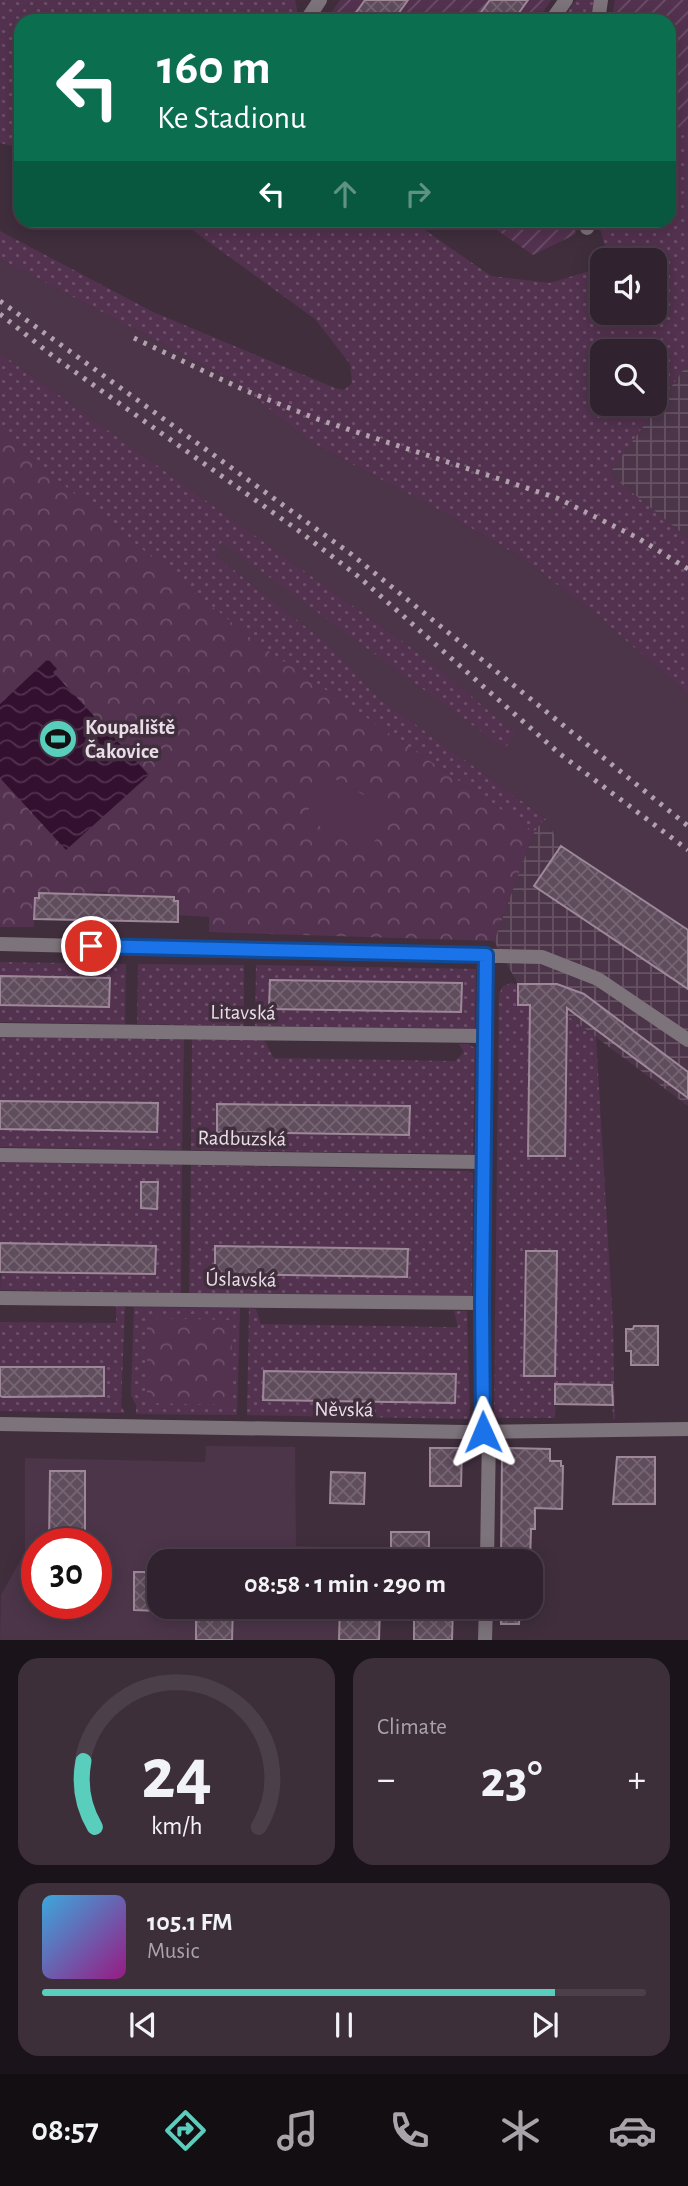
<!DOCTYPE html>
<html lang="en">
<head>
<meta charset="utf-8">
<style>
  :root { --surface:#30222e; --page:#3c2f3a; --text:#f1f3f6; --muted:#a8a4aa; --line:#4b3f4a; --accent:#5acebc }
  body { margin:0; font-family:"Alegreya Sans",sans-serif; background:var(--page); color:var(--text); height:100vh; display:flex; flex-direction:column; font-size:26px; white-space:nowrap }
  * { box-sizing:border-box; margin:0 }
  p { font-size:23px; color:var(--muted) }
  .icon { flex:none; width:38px; height:38px; fill:none; stroke:currentColor; stroke-width:2; stroke-linecap:round; stroke-linejoin:round }
  .map { position:relative; height:1640px; overflow:hidden }
  .side { display:flex; flex-direction:column; gap:18px; padding:18px; background:#1a1319; flex:1 }
  .side>* { flex:none }
  .guide { position:absolute; left:14px; top:14px; width:662px; height:214px; border-radius:21px; box-shadow:0 4px 18px #0003,0 0 0 2px var(--line); background:#0b6e4f; color:#fff; overflow:hidden }
  .buttons { position:absolute; left:590px; top:248px; display:grid; gap:14px }
  .buttons a { display:grid; place-items:center; width:77px; height:77px; border-radius:14px; background:var(--surface); box-shadow:0 4px 18px #0003,0 0 0 2px var(--line); font-size:35px }
  .speed { position:absolute; left:21px; top:1528px; display:flex; gap:14px; font-size:35px; font-weight:700; text-align:center }
  .speed>* { display:grid; place-content:center; width:91px; height:91px; border-radius:50%; background:var(--surface); box-shadow:0 4px 18px #0003,0 0 0 2px var(--line); line-height:1 }
  .speed .limit { border:10px solid #d22; background:#fff; color:#111 }
  .pin { position:absolute; display:grid; place-items:center; width:60px; height:60px; color:#fff; margin:-30px; border:4px solid #fff; border-radius:50%; box-shadow:0 2px 7px #0007 }
  .me { position:absolute; width:77px; margin:-38px; rotate:359deg; stroke-linejoin:round; filter:drop-shadow(0 0 5px #0008) }
  .turn { display:flex; align-items:center; gap:24px; height:147px; padding:0 28px; font-size:32px }
  .turn .icon { width:91px; height:91px; stroke-width:2.5 }
  .turn b { display:block; font-size:49px; line-height:60px }
  .lanes { display:flex; align-items:center; height:66px; padding:0 28px; background:#0003; justify-content:center; gap:35px; direction:ltr }
  .lanes .off { opacity:.35 }
  .big { font-size:52px; font-weight:700; line-height:1.1 }
  .side .card { flex:1; display:flex; flex-direction:column; justify-content:center; gap:10px; min-width:0; padding:0 24px; border-radius:21px; background:var(--page) }
  .side .dial { align-items:center; gap:0 }
  .dial svg { height:182px; overflow:visible; fill:none; stroke:var(--line); stroke-width:7; stroke-linecap:round; text-anchor:middle }
  .dial text { fill:var(--text); stroke:none }
  .song { display:flex; align-items:center; gap:21px }
  .cover { width:84px; height:84px; border-radius:10px; background:linear-gradient(135deg,hsl(200 70% 55%),hsl(310 70% 35%)) }
  .played { height:7px; border-radius:4px; background:linear-gradient(90deg,var(--accent) 85%,var(--line) 85%) }
  .keys { display:flex; justify-content:space-around; direction:ltr }
  .heat { display:flex; justify-content:space-between; align-items:center; font-size:38px; direction:ltr }
  .side .tiles { flex:1; display:grid; gap:18px; grid-template-columns:1fr 1fr }
  .card:last-child { grid-column:span 2 }
  .trip { position:absolute; left:147px; top:1549px; width:396px; height:70px; border-radius:21px; background:var(--surface); box-shadow:0 4px 18px #0003,0 0 0 2px var(--line); font-weight:700; line-height:70px; text-align:center }
  .menu { display:flex; height:112px; justify-content:space-around; align-items:center; background:#130e12; color:var(--muted) }
  .menu .icon { width:49px; height:49px }
  .menu .active { color:var(--accent) }
  .menu b { font-size:32px; color:var(--text) }
  .map>svg:first-child { display:block }
</style>
</head>
<body>
<div class="map">
<svg width="688" height="1640" viewBox="0 0 688 1640">
  <defs>
    <pattern id="industrial-grid" width="8" height="8" patternUnits="userSpaceOnUse" patternTransform="scale(1.75)"><rect width="8" height="8" fill="#4c3549"/><path d="M0 4h8M4 0v8" fill="none" stroke="#665263"/></pattern>
    <pattern id="grass-dots" width="8" height="8" patternUnits="userSpaceOnUse" patternTransform="scale(1.75)"><rect width="8" height="8" fill="#53324f"/><path d="M2 2h.1M6 6h.1" fill="none" stroke="#6c4f68" stroke-width="1.8" stroke-linecap="round"/></pattern>
    <pattern id="forest-crowns" width="20" height="18" patternUnits="userSpaceOnUse" patternTransform="scale(1.75)"><rect width="20" height="18" fill="#53324f"/><path d="M2 6a3 3 0 1 1 6 0M12 15a3 3 0 1 1 6 0" fill="none" stroke="#6c4f68"/></pattern>
    <pattern id="garden-furrows" width="10" height="10" patternUnits="userSpaceOnUse" patternTransform="scale(1.75)"><rect width="10" height="10" fill="#53324f"/><path d="M-1 1l2-2M0 10L10 0M9 11l2-2" fill="none" stroke="#6c4f68"/></pattern>
    <pattern id="water-waves" width="16" height="10" patternUnits="userSpaceOnUse" patternTransform="scale(1.75)"><rect width="16" height="10" fill="#341030"/><path d="M0 5q4-4 8 0t8 0" fill="none" stroke="#51324e"/></pattern>
    <pattern id="building-cross-hatch" width="8" height="8" patternUnits="userSpaceOnUse" patternTransform="scale(1.75)"><rect width="8" height="8" fill="#5f4c5c"/><path d="M0 0l8 8M0 8l8-8" fill="none" stroke="#766573"/></pattern>
  </defs>
  <rect width="100%" height="100%" fill="#402e3d"/>
  <!-- built -->
  <path fill="#4c3549" fill-rule="evenodd" d="M0,259L235,381L310,442L445,513L519,556L593,612L688,694V930L561,846L545,818L379,698L330,646L216,556L221,541L505,749L514,733L427,659L0,353Z
    M206,1446L295,1447L296,1546L380,1549V1561H159V1606L340,1607L339,1640H0L1,1595L25,1552V1458L205,1462ZM37,1544H96V1603H37Z"/>
  <!-- industrial -->
  <path fill="url(#industrial-grid)" d="M688,363V538L609,474Z
    M545,818L561,846L688,930V1106L553,1005H518V984L494,941L534,832Z"/>
  <!-- grass -->
  <path fill="url(#grass-dots)" fill-rule="evenodd" d="M0,0H295L299,19L297,21H21V148L0,143Z
    M576,0H595L592,21H561Z
    M688,118V363L609,474L688,538V694L593,612L519,556L445,513L310,442L235,381L0,259V231L153,312L335,388L344,390L352,383L350,364L315,319L180,221H412L491,276L550,283L602,267V313H654V261H609L598,221L668,220L669,132L685,135ZM602,352H654V404H602Z
    M0,353L427,659L515,733L505,749L221,542L216,556L330,646L379,698L545,818L534,832L258,644L0,433Z
    M0,962L126,964L125,1024L0,1022V1005L109,1007L110,979L0,976Z
    M138,964L244,965V1026L137,1024Z
    M256,965L476,969L475,1029L255,1026ZM270,980L461,983V1012L270,1009Z
    M511,983L518,985V1005H553L596,1037L613,1324L615,1419H613L612,1385L556,1384L555,1418H494L499,994L503,986ZM530,1025H567L565,1156L528,1155ZM526,1251H557L555,1376Z
    M0,1037L184,1039L182,1150L0,1147V1130L3,1129L157,1132L158,1104L0,1101Z
    M192,1039L264,1040L274,1058L455,1061L464,1052L459,1044H468L475,1048L473,1154L191,1150ZM218,1104L409,1106V1135L217,1132Z
    M0,1161L182,1164L181,1293L0,1290L1,1272L155,1274L156,1246L0,1243ZM141,1182H157V1209L141,1208Z
    M191,1165L469,1171L473,1174L472,1297L189,1293ZM215,1246L408,1249L407,1277L215,1274Z
    M116,1306L125,1307L121,1406L125,1413L0,1411V1396H104V1368L0,1367V1322L116,1323Z
    M134,1307L240,1308L237,1415L136,1414V1405L131,1395Z
    M249,1308L256,1309L261,1324L448,1327H458L454,1311H467L470,1419L247,1415ZM264,1371L455,1374V1402L263,1400Z"/>
  <!-- forest -->
  <path fill="url(#forest-crowns)" d="M0,433L258,644L534,832L494,941L209,932V917L178,915V901H174V897L135,895L134,900L107,899V892H93L92,899L64,893H39V898H35L34,927H0Z
    M147,1318L233,1320L229,1405L147,1403Z"/>
  <!-- garden -->
  <path fill="url(#garden-furrows)" d="M340,0H551L537,21H325Z
    M615,0H688V118L685,135L669,132L668,21H611Z
    M484,221H573L576,234L533,255Z"/>
  <!-- pitch -->
  <path fill="#53324f" d="M328,775L392,811L367,854L304,817Z"/>
  <!-- water -->
  <path fill="url(#water-waves)" d="M48,659L57,669L53,672L149,775L66,850L0,778V704Z"/>
  <!-- building -->
  <path fill="url(#building-cross-hatch)" stroke="#9d8799" stroke-width="2" d="M365,0H408L393,21H350Z
    M490,0H528L513,21H488L479,15Z
    M561,846L688,930V989L534,886Z
    M39,893L174,897V901H178V922L34,919L35,898H39Z
    M0,976L110,978L109,1007L0,1005Z
    M270,980L462,983L461,1012L269,1009Z
    M518,984H557L584,994L688,1072V1098L567,1008L565,1156H528L530,1005H518Z
    M0,1101L158,1103L157,1132L0,1129Z
    M217,1104L410,1106L409,1135L217,1132Z
    M141,1182H158L157,1209L141,1208Z
    M0,1243L156,1246L155,1274L0,1272Z
    M215,1246L408,1249L407,1277L215,1274Z
    M526,1251H557L555,1376H524Z
    M634,1326H658V1365H631V1351H626V1329H633Z
    M0,1367H104V1396L3,1397L0,1396Z
    M264,1371L456,1374L455,1403L263,1400Z
    M555,1384L612,1385L613,1405L555,1404Z
    M430,1448H462L461,1486H430Z
    M509,1448L550,1449V1461H561V1466H563L562,1509L535,1508V1529H531L530,1561H501L502,1455Z
    M617,1457H655V1504H613Z
    M50,1471H85V1544H49Z
    M331,1472L365,1473L364,1504L330,1503Z
    M391,1532H429V1561H391Z
    M134,1572H159V1611L134,1610Z
    M196,1606H233L232,1640H196Z
    M340,1606H380L379,1640H339Z
    M414,1606H453L452,1640H414Z
    M501,1606H520L519,1624H501Z"/>
  <g fill="none" stroke-linecap="round" stroke-linejoin="round">
    <!-- minor -->
    <path stroke="#7d747b" stroke-width="14" d="M306,21L320,0
      M551,21L566,0
      M598,21L601,0
      M584,220L587,228
      M0,944L542,957L598,979L688,1040
      M0,1030L486,1036
      M0,1155L484,1162
      M0,1298L482,1303
      M0,1424L465,1432L688,1429
      M483,1432L482,1303L486,955
      M487,1561L489,1432
      M485,1640L486,1606"/>
    <!-- rail -->
    <path stroke="#b0a1ad" stroke-width="5" stroke-dasharray="3.5 7" stroke-linecap="butt" d="M0,301L351,554L688,826
      M0,314L54,357L299,531L359,577L560,754L688,850
      M134,338L244,390L317,419L557,498L638,538L688,569"/>
  </g>
  <g fill="none" stroke-linecap="round" stroke-linejoin="round">
    <defs>
      <path id="route" d="M91,946L486,955L482,1303L483,1432"/>
    </defs>
    <!-- route casing -->
    <use href="#route" stroke="#114b97" stroke-width="18"/>
    <!-- route -->
    <use href="#route" stroke="#1a73e8" stroke-width="12"/>
  </g>
  <!-- icons -->
  <defs>
    <symbol id="stadium-disc" viewBox="-11 -11 22 22"><circle r="9.5" fill="#5acebc" stroke="#402e3d"/><path d="M0-5a6.5 5 0 1 0 0 10a6.5 5 0 1 0 0-10ZM-3.5-1.8h7v3.6h-7Z" fill="#111"/></symbol>
  </defs>
  <g fill-rule="evenodd">
    <use href="#stadium-disc" x="36" y="717" width="44" height="44"/>
  </g>
  <g text-anchor="middle" stroke-width="7" stroke-linejoin="round" paint-order="stroke">
    <!-- poi labels -->
    <g font-size="21" font-weight="bold" fill="#e9dde7" stroke="#402e3d" text-anchor="start">
      <text x="85" y="734">Koupaliště<tspan x="85" dy="24">Čakovice</tspan></text>
    </g>
    <!-- street labels -->
    <g font-size="21" fill="#e9dde7" stroke="#402e3d">
      <text transform="translate(243 1012) rotate(1)" y="7">Litavská</text>
      <text transform="translate(242 1138) rotate(1)" y="7">Radbuzská</text>
      <text transform="translate(241 1279) rotate(1)" y="7">Úslavská</text>
      <text transform="translate(344 1409) rotate(1)" y="7">Něvská</text>
    </g>
  </g>
</svg>
<div class="buttons">
<a><svg class="icon" aria-label="sound" viewBox="0 0 24 24"><path d="M4 9h4l5-4v14l-5-4H4zM17 9q2 3 0 6"/></svg></a>
<a><svg class="icon" aria-label="search" viewBox="0 0 24 24"><circle cx="10" cy="10" r="6"/><path d="M15 15l6 6"/></svg></a>
</div>
<div class="speed"><div class="limit">30</div></div>
<div class="pin" style="left:91px;top:946px;background:#d93025"><svg class="icon" aria-label="arrive" viewBox="0 0 24 24"><path d="M6 21V4h12l-3 4 3 4H6"/></svg></div>
<svg class="me" style="left:483px;top:1432px" viewBox="-20 -20 40 40"><path d="M0-17L14 15 0 8-14 15z" fill="#1a73e8" stroke="#fff" stroke-width="4"/></svg>
<div class="trip">08:58 · 1 min · 290 m</div>
<div class="guide">
<div class="turn"><svg class="icon" aria-label="left" viewBox="0 0 24 24"><path d="M17 20v-9H6M10 6l-5 5 5 5"/></svg><div><b>160 m</b>Ke Stadionu</div></div>
<div class="lanes"><svg class="icon" aria-label="left" viewBox="0 0 24 24"><path d="M17 20v-9H6M10 6l-5 5 5 5"/></svg><svg class="icon off" aria-label="ahead" viewBox="0 0 24 24"><path d="M12 20V5M6 11l6-6 6 6"/></svg><svg class="icon off" aria-label="right" viewBox="0 0 24 24"><path d="M7 20v-9h11M14 6l5 5-5 5"/></svg></div>
</div>
</div>
<section class="side">
<div class="tiles">
<div class="card dial"><svg viewBox="0 0 100 80">
<path d="M14 69A42 42 0 1 1 86 69"/>
<path d="M14 69A42 42 0 0 1 9 40" stroke="#5acebc"/>
<text x="50" y="56" font-size="32" font-weight="700">24</text>
<text x="50" y="72" font-size="11">km/h</text>
</svg></div>
<div class="card"><p>Climate</p>
<div class="heat"><a>−</a><b class="big">23°</b><a>+</a></div>
</div>
<div class="card">
<div class="song"><i class="cover"></i><div><b>105.1 FM</b><p>Music</p></div></div>
<div class="played"></div>
<div class="keys"><svg class="icon" aria-label="previous" viewBox="0 0 24 24"><path d="M18 5L8 12l10 7zM5 5v14"/></svg><svg class="icon" aria-label="pause" viewBox="0 0 24 24"><path d="M8 5v14M16 5v14"/></svg><svg class="icon" aria-label="next" viewBox="0 0 24 24"><path d="M6 5l10 7-10 7zM19 5v14"/></svg></div>
</div>
</div>
</section>
<nav class="menu">
<b>08:57</b>
<svg class="icon active" aria-label="directions" viewBox="0 0 24 24"><path d="M12 3l9 9-9 9-9-9zM9 14v-3h6M13 9l2 2-2 2"/></svg>
<svg class="icon" aria-label="music" viewBox="0 0 24 24"><path d="M9 18V5l10-2v13"/><circle cx="6" cy="18" r="3"/><circle cx="16" cy="16" r="3"/></svg>
<svg class="icon" aria-label="phone" viewBox="0 0 24 24"><path d="M5 4h4l2 5-3 2q2 4 5 5l2-3 5 2v4C11 20 4 13 5 4z"/></svg>
<svg class="icon" aria-label="climate" viewBox="0 0 24 24"><path d="M12 3v18M4 7l16 10M4 17L20 7"/></svg>
<svg class="icon" aria-label="car" viewBox="0 0 24 24"><path d="M5 17H2v-5l4-1 3-4h7l3 4 3 1v5h-3M9 17h6M6 11h13"/><circle cx="7" cy="17" r="2"/><circle cx="17" cy="17" r="2"/></svg>
</nav>
</body>
</html>
